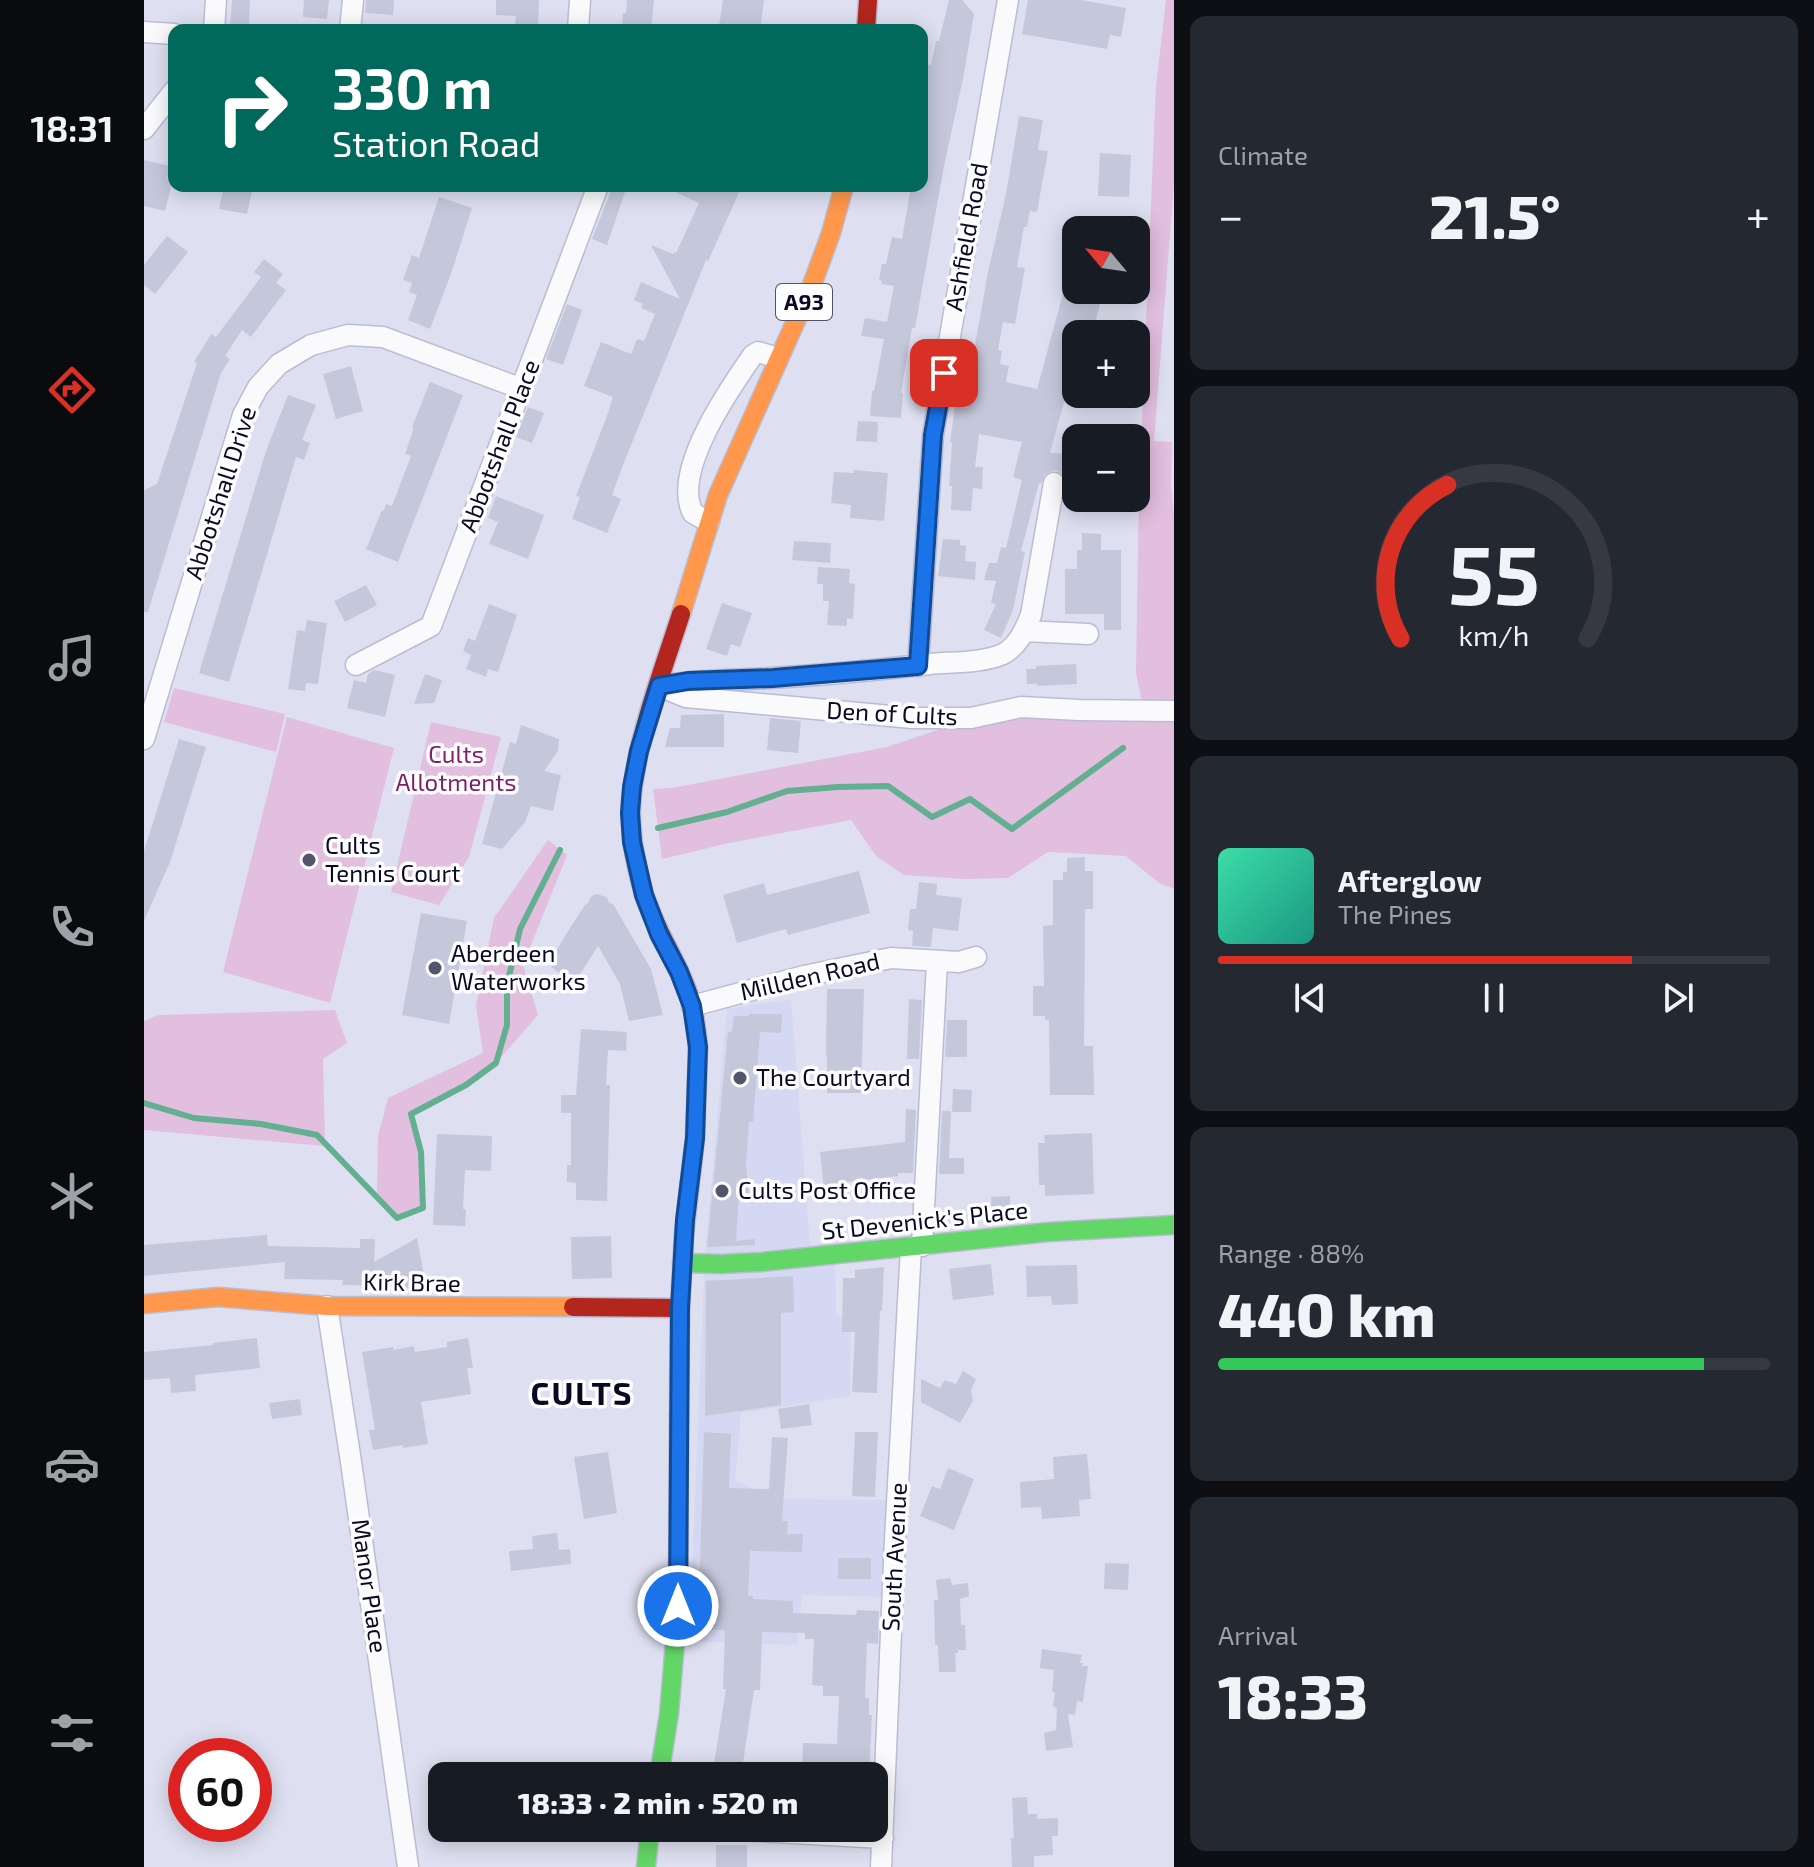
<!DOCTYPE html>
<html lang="en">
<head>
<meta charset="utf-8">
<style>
  :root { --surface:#171b24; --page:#242831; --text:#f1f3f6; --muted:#9ea1a6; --line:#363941; --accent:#d93025 }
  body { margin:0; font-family:"Exo 2",sans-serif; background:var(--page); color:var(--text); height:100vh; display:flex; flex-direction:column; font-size:30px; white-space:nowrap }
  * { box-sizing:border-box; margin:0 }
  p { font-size:26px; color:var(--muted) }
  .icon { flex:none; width:44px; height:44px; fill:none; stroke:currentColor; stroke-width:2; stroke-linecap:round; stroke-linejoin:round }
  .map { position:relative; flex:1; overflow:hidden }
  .panel { display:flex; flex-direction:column; gap:16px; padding:16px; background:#0d0f14; width:640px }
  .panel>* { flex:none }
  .top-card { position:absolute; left:24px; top:24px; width:760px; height:168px; border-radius:16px; box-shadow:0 4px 20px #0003; background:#00695c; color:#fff; overflow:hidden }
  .needle { width:52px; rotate:299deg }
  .controls { position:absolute; left:918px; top:216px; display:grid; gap:16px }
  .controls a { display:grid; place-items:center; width:88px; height:88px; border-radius:16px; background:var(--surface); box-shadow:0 4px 20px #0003; font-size:40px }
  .speed { position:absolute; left:24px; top:1738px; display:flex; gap:16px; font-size:40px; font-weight:700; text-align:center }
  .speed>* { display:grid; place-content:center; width:104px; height:104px; border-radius:50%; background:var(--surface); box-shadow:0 4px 20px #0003; line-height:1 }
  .speed .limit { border:12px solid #d22; background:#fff; color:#111 }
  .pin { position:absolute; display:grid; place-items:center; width:68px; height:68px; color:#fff; margin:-34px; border-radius:16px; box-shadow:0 4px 12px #0006 }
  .me { position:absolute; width:88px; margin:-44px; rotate:0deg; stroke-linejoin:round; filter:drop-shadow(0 0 6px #0008) }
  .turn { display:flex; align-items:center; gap:28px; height:168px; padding:0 32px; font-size:36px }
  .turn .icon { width:104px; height:104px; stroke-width:2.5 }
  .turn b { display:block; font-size:56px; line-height:68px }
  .big { font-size:60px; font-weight:800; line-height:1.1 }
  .panel .card { flex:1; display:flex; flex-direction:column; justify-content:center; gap:12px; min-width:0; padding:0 28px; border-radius:16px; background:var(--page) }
  .panel .dial { align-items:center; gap:0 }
  .dial svg { height:208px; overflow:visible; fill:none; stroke:var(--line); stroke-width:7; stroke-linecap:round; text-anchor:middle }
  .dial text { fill:var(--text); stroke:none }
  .song { display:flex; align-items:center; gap:24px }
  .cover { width:96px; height:96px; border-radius:12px; background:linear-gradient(135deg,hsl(160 70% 55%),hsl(170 70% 35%)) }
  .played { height:8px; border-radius:4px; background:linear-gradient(90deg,var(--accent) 75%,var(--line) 75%) }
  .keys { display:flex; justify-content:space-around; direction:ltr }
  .heat { display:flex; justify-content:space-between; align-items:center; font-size:44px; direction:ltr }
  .charge { height:12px; border-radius:6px; background:linear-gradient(90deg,#34c759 88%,var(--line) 0) }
  .trip { position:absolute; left:284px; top:1762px; width:460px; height:80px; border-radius:16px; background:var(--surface); box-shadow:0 4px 20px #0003; font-weight:800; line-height:80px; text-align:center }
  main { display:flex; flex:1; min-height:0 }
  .tabs { display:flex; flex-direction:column; width:144px; justify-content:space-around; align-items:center; background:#090b0e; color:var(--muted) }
  .tabs .icon { width:56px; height:56px }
  .tabs .active { color:var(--accent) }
  .tabs b { font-size:36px; color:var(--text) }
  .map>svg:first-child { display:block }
</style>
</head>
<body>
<main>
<nav class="tabs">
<b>18:31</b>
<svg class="icon active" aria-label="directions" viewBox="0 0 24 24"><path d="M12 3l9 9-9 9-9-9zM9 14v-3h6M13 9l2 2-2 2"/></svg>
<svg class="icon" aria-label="music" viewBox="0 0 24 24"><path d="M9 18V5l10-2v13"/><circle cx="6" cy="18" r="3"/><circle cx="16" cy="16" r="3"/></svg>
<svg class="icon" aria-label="phone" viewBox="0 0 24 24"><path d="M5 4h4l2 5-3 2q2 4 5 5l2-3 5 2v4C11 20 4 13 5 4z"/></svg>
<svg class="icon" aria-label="climate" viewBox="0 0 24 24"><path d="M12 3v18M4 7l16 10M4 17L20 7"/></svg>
<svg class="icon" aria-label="car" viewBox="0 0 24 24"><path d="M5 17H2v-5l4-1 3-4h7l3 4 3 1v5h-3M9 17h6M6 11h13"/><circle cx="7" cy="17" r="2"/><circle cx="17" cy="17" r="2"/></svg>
<svg class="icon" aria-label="filters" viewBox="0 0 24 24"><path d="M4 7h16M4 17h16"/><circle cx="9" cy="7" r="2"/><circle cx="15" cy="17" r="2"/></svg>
</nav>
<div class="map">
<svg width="1030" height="1867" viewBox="0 0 1030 1867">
  <rect width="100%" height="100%" fill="#dee0f1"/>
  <!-- built -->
  <path fill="#d4d8f2" d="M647,999L666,1245L691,1243L692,1314L707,1322L706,1396L597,1413L591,1481L635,1499L744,1500L741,1597L658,1595L653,1645L545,1641L561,1255L583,1009Z"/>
  <!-- green -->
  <path fill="#e2bedf" d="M1022,0H1030V183L1010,441L1028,442L1027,486L1030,515V889L1015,883L982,856L904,852L864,878L820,879L760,875L732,856L707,820L585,843L518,859L509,789L528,788L743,747L802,727L881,714L1002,720L992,673L995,491L1012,86Z
    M30,688L141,714L132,752L20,722Z
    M143,717L250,748L186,1003L79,972Z
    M287,722L357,737L325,857L295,905L247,892Z
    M404,840L423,855L379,965L394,1015L352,1063L322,1085L267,1114L277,1152L279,1208L253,1218L233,1199L234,1136L244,1098L339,1053L332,1005L350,918Z
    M191,1010L203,1043L179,1059L181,1146L0,1130V1021L15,1015Z"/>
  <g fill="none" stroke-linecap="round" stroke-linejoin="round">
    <!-- stream -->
    <path stroke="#63af91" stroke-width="6" d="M514,828L583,812L643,791L694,787L744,786L788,817L826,799L868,829L979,748
      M0,1103L50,1118L117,1124L173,1135L253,1218L279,1208L277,1152L267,1114L322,1085L352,1063L363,1025V985L376,929L416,850"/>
  </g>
  <!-- building -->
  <path fill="#c5c8db" d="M88,0H106L105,27L86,26Z
    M160,0H185L183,19L159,17Z
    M222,0H250L249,15L221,13Z
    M352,0H395L394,27L371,26L372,16L352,15Z
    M483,0H510L507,30H478L479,13H482Z
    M579,0H620L616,30H600L575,26Z
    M805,0H818L830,14L820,74L800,166L771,328H768L757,393H759L757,418L726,416L728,391H730L740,339L717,336L721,318L743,322L750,286L737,284L738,281L735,280L738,264H742L748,237L758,239L767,186H778V63L787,65L792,41H795Z
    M884,0H937L982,8L977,37L966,35L963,49L878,34Z
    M875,116L899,120L894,150L904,151L893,212L886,211L883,227H880L873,267L881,268L871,324L859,322L854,350L858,351L856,364L865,366L862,382L893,389L920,290H960L948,334H932V359L906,453L932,454V485H923L919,474L911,470L901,474L897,484L895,483L877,551L881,552L869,610L857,638L840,630L852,604L847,603L852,581L840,580L845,563H853L857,547L862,548L878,480L869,477L878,442L835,434L831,467H839L838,489L829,488L827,511L807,510L808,486H805L808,443L806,442L811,406L823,408L828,374H826L844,272L862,194Z
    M956,153L987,155L985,197L954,196Z
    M0,160L26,166L23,178L29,179L21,211L0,206Z
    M80,186H109L103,214L75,209Z
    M469,186H483L463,245L448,239Z
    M518,186H598L564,261L562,260L479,465L468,495L477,499L463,533L428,519L436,497L432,496L463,416L469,397L440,386L457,342L487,354L493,339L500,341L511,314L497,308L499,304L490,300L497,282L536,299L507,245L529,254L530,252L532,253L555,203Z
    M295,197L328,208L307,274L286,329L264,320L273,295L265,292L268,283L259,280L268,255L275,258Z
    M23,236L44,252L11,294L0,285V265Z
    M120,259L139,274L132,283L142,290L107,337L98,330L81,356L86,359L77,373L4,612H0V490L13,484L53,363L50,362L67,334L72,337L117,277L110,272Z
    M423,304L438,310L419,365L402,359Z
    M207,366L219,411L192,419L179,374Z
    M286,382L319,395L254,562L222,549L238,510L240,511L242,504L248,506L267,456L261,454L270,428L268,427Z
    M144,395L172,405L158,440L166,443L160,460L152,457L85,682L55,673L122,451Z
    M384,407L400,413L388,443L372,437Z
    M714,421L734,422L733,442L712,441Z
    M710,470L744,473L740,521L706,518L707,505L687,503L690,472L710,473Z
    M352,496L400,515L384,559L345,544L354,522L344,518Z
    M938,533L957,534V550H977V630H960V614H921V569H933V550H938Z
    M799,539L816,540V545L822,546L821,561L832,562L831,580L794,576Z
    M650,541L687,543L686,563L648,560Z
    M674,567L706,569L705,583L711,584L709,619L703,618V626L683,625L685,601H679V584H673Z
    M222,585L233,605L201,622L190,601Z
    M578,603L608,613L596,647L587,644L583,656L562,649Z
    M345,604L373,615L354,672L344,669L342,677L322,669L327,655L319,651L324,638L331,641Z
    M163,620L183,623L174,684L162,683L161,691L144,689L153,630L161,631Z
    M932,664L933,684L893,686V684H883L882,669H892V666Z
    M230,670L251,675L241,717L203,708L210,680L222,683L224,674Z
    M281,674L298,680L290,703L270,704Z
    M580,714V747H521L526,728H536L537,715Z
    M626,718L657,721L654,753L623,750Z
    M377,725L415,739L414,751L400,771L417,775L409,811L387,806L381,822L358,849L338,844L366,742L372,744Z
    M35,739L62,747L26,862L0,921V851Z
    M941,857V871H949V909H941L940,1046H949L950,1095H906L905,1020H901V1016H889V986H900L899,926L909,925V880H919V872H923V858Z
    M715,871L726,913L644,935L642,929L593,943L579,895L620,883L623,895Z
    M775,882L793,884L792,895L818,898L814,931L789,928L787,947L768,946L769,931L764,930L766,909H772Z
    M452,894L463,897L465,903L469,904L507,969L519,1015L485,1021L476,984L454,946L431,982H419L417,974L407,967L412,951L424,931L441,905L444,903L447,897Z
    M277,913L323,921L305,1024L258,1015Z
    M683,989H720L717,1093H683V1055H682Z
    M765,999L778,1000L775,1059H763Z
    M606,1014H638L637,1033L616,1032L609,1122H605L602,1163L605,1194L595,1195L592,1241L611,1239V1245L563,1247L584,1032H588L590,1016H604Z
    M803,1020H823V1057H801Z
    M437,1029L483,1032L482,1051L464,1050L462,1085H466L463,1201L432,1200V1183L423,1182V1165H427V1113H417V1095H432Z
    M809,1089L828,1090L827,1112H808Z
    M762,1109L772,1110L769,1173H754V1176L695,1183V1187L680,1189L676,1152L761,1142Z
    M798,1111H807L805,1158H820V1174H795Z
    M948,1133L950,1194L901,1196V1185H895L894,1143H901L900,1135Z
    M293,1134L348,1136L347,1171L321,1170L319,1209H322L321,1226L289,1225Z
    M866,1196L867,1216L848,1217L847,1197Z
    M123,1235L124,1246L216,1248V1239H231L230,1262L273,1238L283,1290L254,1289V1286L198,1285L199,1280L140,1279L141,1262L0,1276V1245Z
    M467,1236L468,1278L428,1279L427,1237Z
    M847,1264L850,1295L809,1300L805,1269Z
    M933,1265L934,1304L908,1305L907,1296L883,1297L882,1266Z
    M740,1267L738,1311H736L734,1358L733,1393L708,1392L711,1332H698L699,1278H711V1270Z
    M649,1276L650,1312L637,1313V1405L561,1416L562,1281Z
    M113,1338L116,1368L51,1375L52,1391L27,1393L26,1378L0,1380V1352L69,1345V1343Z
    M324,1338L329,1368H323L327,1394L277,1402L284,1444L259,1448V1445L229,1450L225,1430H231L218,1352L249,1347V1350L270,1346L271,1352L303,1347V1342Z
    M819,1371L832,1379L827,1390L829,1401L816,1423L777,1402V1379L796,1388L801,1380L812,1384Z
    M156,1399L158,1415L128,1419L125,1403Z
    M665,1404L668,1425L637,1429L634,1409Z
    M560,1432L587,1434L585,1488L625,1489L628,1437L644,1438L638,1521H644L643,1534H659L658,1552L606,1551L604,1596H609V1599L649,1601V1613L712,1615L713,1610L735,1611L734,1644L723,1643L721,1698H725V1715H728L725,1776H696V1771L658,1769L659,1743L693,1744L695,1696H679V1686L668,1685L670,1639H661V1633L618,1632L616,1690H610L597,1776H568L582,1689H579L581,1630L554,1629Z
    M711,1432H734L731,1497L708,1496Z
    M464,1452L473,1513L440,1519L430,1457Z
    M943,1454L947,1499L935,1500L936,1516L898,1519L897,1507L877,1508L876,1482L910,1479L909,1457Z
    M804,1468L830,1479L810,1530L776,1516L788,1486L796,1489Z
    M413,1533L415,1550L426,1549L427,1564L367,1571L365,1551L389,1549L388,1536Z
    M694,1558H727V1579H694Z
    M961,1563L985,1564L984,1590L960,1589Z
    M806,1578L808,1585L824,1583L825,1596L816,1599L817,1625H821L822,1650H814V1653H811L812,1672H795L794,1645H791L790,1600H794L792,1580Z
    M898,1649L938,1655L936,1663H939L938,1666H944L939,1702L933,1701L931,1715L924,1714L929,1747L902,1751L900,1733L912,1730L913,1709L909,1706L911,1692H908L910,1670L896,1668Z
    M883,1797L884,1814H893V1819L914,1818V1836H908L909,1855L890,1856V1867H868L867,1838H870L868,1798Z
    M572,1845H603V1867H572Z"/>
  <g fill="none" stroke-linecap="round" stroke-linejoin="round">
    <defs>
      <path id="street" d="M70,30L72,0
        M206,30L209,0
        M434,30L436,0
        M0,32L30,34
        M0,129L30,91
        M565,522L549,513C527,472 586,388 609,355L614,352L634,358
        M880,631L944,634
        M212,665L287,626L454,186
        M774,666L789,435L864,0
        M515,686C552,680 589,680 626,678C679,675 733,670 786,664C807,662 840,663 859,654C874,646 881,630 887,615L910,483
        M515,686L542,697L768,718H827L877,707L935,710L1030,711
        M0,739L99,415L114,387L135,364L167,345L204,335L239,337L378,389
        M548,1006L660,976L747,958L815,962L832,957
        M778,1246L793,962
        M183,1306L207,1462L264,1867
        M561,1828L739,1838
        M737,1867L751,1539L767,1247"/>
      <path id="fast" d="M538,1263L577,1264L617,1262L904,1232L1030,1225
        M515,1776L525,1714L534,1606L535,1415
        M502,1867L506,1828"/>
      <path id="slow" d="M537,614L574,495L668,285L687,233L700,186
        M0,1304L74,1297L183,1306L429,1307
        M535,1415L536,1308L540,1234L551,1138L554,1048"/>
      <path id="jam" d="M722,30L724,0
        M537,614C519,670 497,727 489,785C483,819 490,861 500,894C512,933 538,967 548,1006C551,1019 553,1035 554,1048
        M429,1307L536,1308"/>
    </defs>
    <!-- street casing -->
    <use href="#street" stroke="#babdd2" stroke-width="23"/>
    <!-- fast casing -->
    <use href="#fast" stroke="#babdd2" stroke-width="21"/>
    <!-- slow casing -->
    <use href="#slow" stroke="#babdd2" stroke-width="21"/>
    <!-- jam casing -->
    <use href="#jam" stroke="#babdd2" stroke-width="21"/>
    <!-- street -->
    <use href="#street" stroke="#fafafd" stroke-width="20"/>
    <!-- fast -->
    <use href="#fast" stroke="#63d668" stroke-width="18"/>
    <!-- slow -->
    <use href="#slow" stroke="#ff974d" stroke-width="18"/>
    <!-- jam -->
    <use href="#jam" stroke="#b3261e" stroke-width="18"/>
  </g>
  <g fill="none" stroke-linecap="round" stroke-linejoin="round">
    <defs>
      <path id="route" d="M534,1606L536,1308L541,1220L551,1138L554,1047L548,1006L535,972L515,934L500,895L488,842L486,813L488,787L495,751L515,686L544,681L629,678L774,666L789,435L800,373"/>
    </defs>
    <!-- route casing -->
    <use href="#route" stroke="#114b97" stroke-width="20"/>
    <!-- route -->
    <use href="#route" stroke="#1a73e8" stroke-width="14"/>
  </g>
  <!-- markers -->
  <g fill="#54546b" stroke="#fdfdfd" stroke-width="3">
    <circle cx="165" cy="860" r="8"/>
    <circle cx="291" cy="968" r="8"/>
    <circle cx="596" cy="1078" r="8"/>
    <circle cx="578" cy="1191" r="8"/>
  </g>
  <g text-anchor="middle" stroke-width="7" stroke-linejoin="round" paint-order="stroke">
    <!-- shield labels -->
    <rect fill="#fdfdfd" stroke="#525264" stroke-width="2" x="632" y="284" width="56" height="36" rx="6"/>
    <g font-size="22" font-weight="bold" fill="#090923">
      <text x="660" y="310">A93</text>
    </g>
    <!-- street labels -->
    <g font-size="24" fill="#090923" stroke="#fdfdfd">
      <text transform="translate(823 237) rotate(-80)" y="8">Ashfield Road</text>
      <text transform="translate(356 446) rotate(-69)" y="8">Abbotshall Place</text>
      <text transform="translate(77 493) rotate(-72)" y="8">Abbotshall Drive</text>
      <text transform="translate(748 714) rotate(3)" y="8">Den of Cults</text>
      <text transform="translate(666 977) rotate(-13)" y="8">Millden Road</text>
      <text transform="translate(781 1221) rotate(-6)" y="8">St Devenick's Place</text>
      <text transform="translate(268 1283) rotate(1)" y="8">Kirk Brae</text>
      <text transform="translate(751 1557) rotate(-87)" y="8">South Avenue</text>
      <text transform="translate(225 1586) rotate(82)" y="8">Manor Place</text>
    </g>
    <!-- park labels -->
    <g font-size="24" fill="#7f1f69" stroke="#fdfdfd">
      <text x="312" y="763">Cults<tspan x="312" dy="28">Allotments</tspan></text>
    </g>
    <!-- poi labels -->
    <g font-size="24" fill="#090923" stroke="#fdfdfd" text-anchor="start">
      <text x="181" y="854">Cults<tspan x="181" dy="28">Tennis Court</tspan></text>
      <text x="307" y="962">Aberdeen<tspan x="307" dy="28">Waterworks</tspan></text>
      <text x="612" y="1086">The Courtyard</text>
      <text x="594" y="1199">Cults Post Office</text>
    </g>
    <!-- district labels -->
    <g font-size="32" font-weight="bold" letter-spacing="2" fill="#090923" stroke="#fdfdfd">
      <text x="438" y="1405">CULTS</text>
    </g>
  </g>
</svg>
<div class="controls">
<a><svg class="needle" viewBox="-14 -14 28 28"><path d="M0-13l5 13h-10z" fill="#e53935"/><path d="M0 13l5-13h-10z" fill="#9ea1a6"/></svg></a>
<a>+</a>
<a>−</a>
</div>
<div class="speed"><div class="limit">60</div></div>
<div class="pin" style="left:800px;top:373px;background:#d93025"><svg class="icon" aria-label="arrive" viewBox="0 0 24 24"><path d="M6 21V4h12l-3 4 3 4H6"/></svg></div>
<svg class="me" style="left:534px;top:1606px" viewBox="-20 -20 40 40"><circle r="17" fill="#1a73e8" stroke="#fff" stroke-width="3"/><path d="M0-11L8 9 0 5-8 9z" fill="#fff"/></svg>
<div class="trip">18:33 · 2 min · 520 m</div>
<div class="top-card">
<div class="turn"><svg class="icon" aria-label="right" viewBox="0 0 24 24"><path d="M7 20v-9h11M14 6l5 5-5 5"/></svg><div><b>330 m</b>Station Road</div></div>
</div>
</div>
<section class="panel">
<div class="card"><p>Climate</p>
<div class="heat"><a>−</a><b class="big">21.5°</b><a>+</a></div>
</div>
<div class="card dial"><svg viewBox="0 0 100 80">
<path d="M14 69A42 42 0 1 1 86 69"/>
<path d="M14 69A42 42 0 0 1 32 10" stroke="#d93025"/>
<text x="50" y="56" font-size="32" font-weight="700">55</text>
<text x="50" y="72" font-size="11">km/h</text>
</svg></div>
<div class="card">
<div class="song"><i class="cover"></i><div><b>Afterglow</b><p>The Pines</p></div></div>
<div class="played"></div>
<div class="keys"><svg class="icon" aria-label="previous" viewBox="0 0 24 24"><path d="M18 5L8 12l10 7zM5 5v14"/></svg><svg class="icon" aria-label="pause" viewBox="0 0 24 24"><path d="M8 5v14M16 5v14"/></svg><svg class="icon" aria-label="next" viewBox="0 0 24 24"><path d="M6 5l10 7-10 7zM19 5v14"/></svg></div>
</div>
<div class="card"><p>Range · 88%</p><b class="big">440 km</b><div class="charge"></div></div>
<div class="card"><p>Arrival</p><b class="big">18:33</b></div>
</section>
</main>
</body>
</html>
